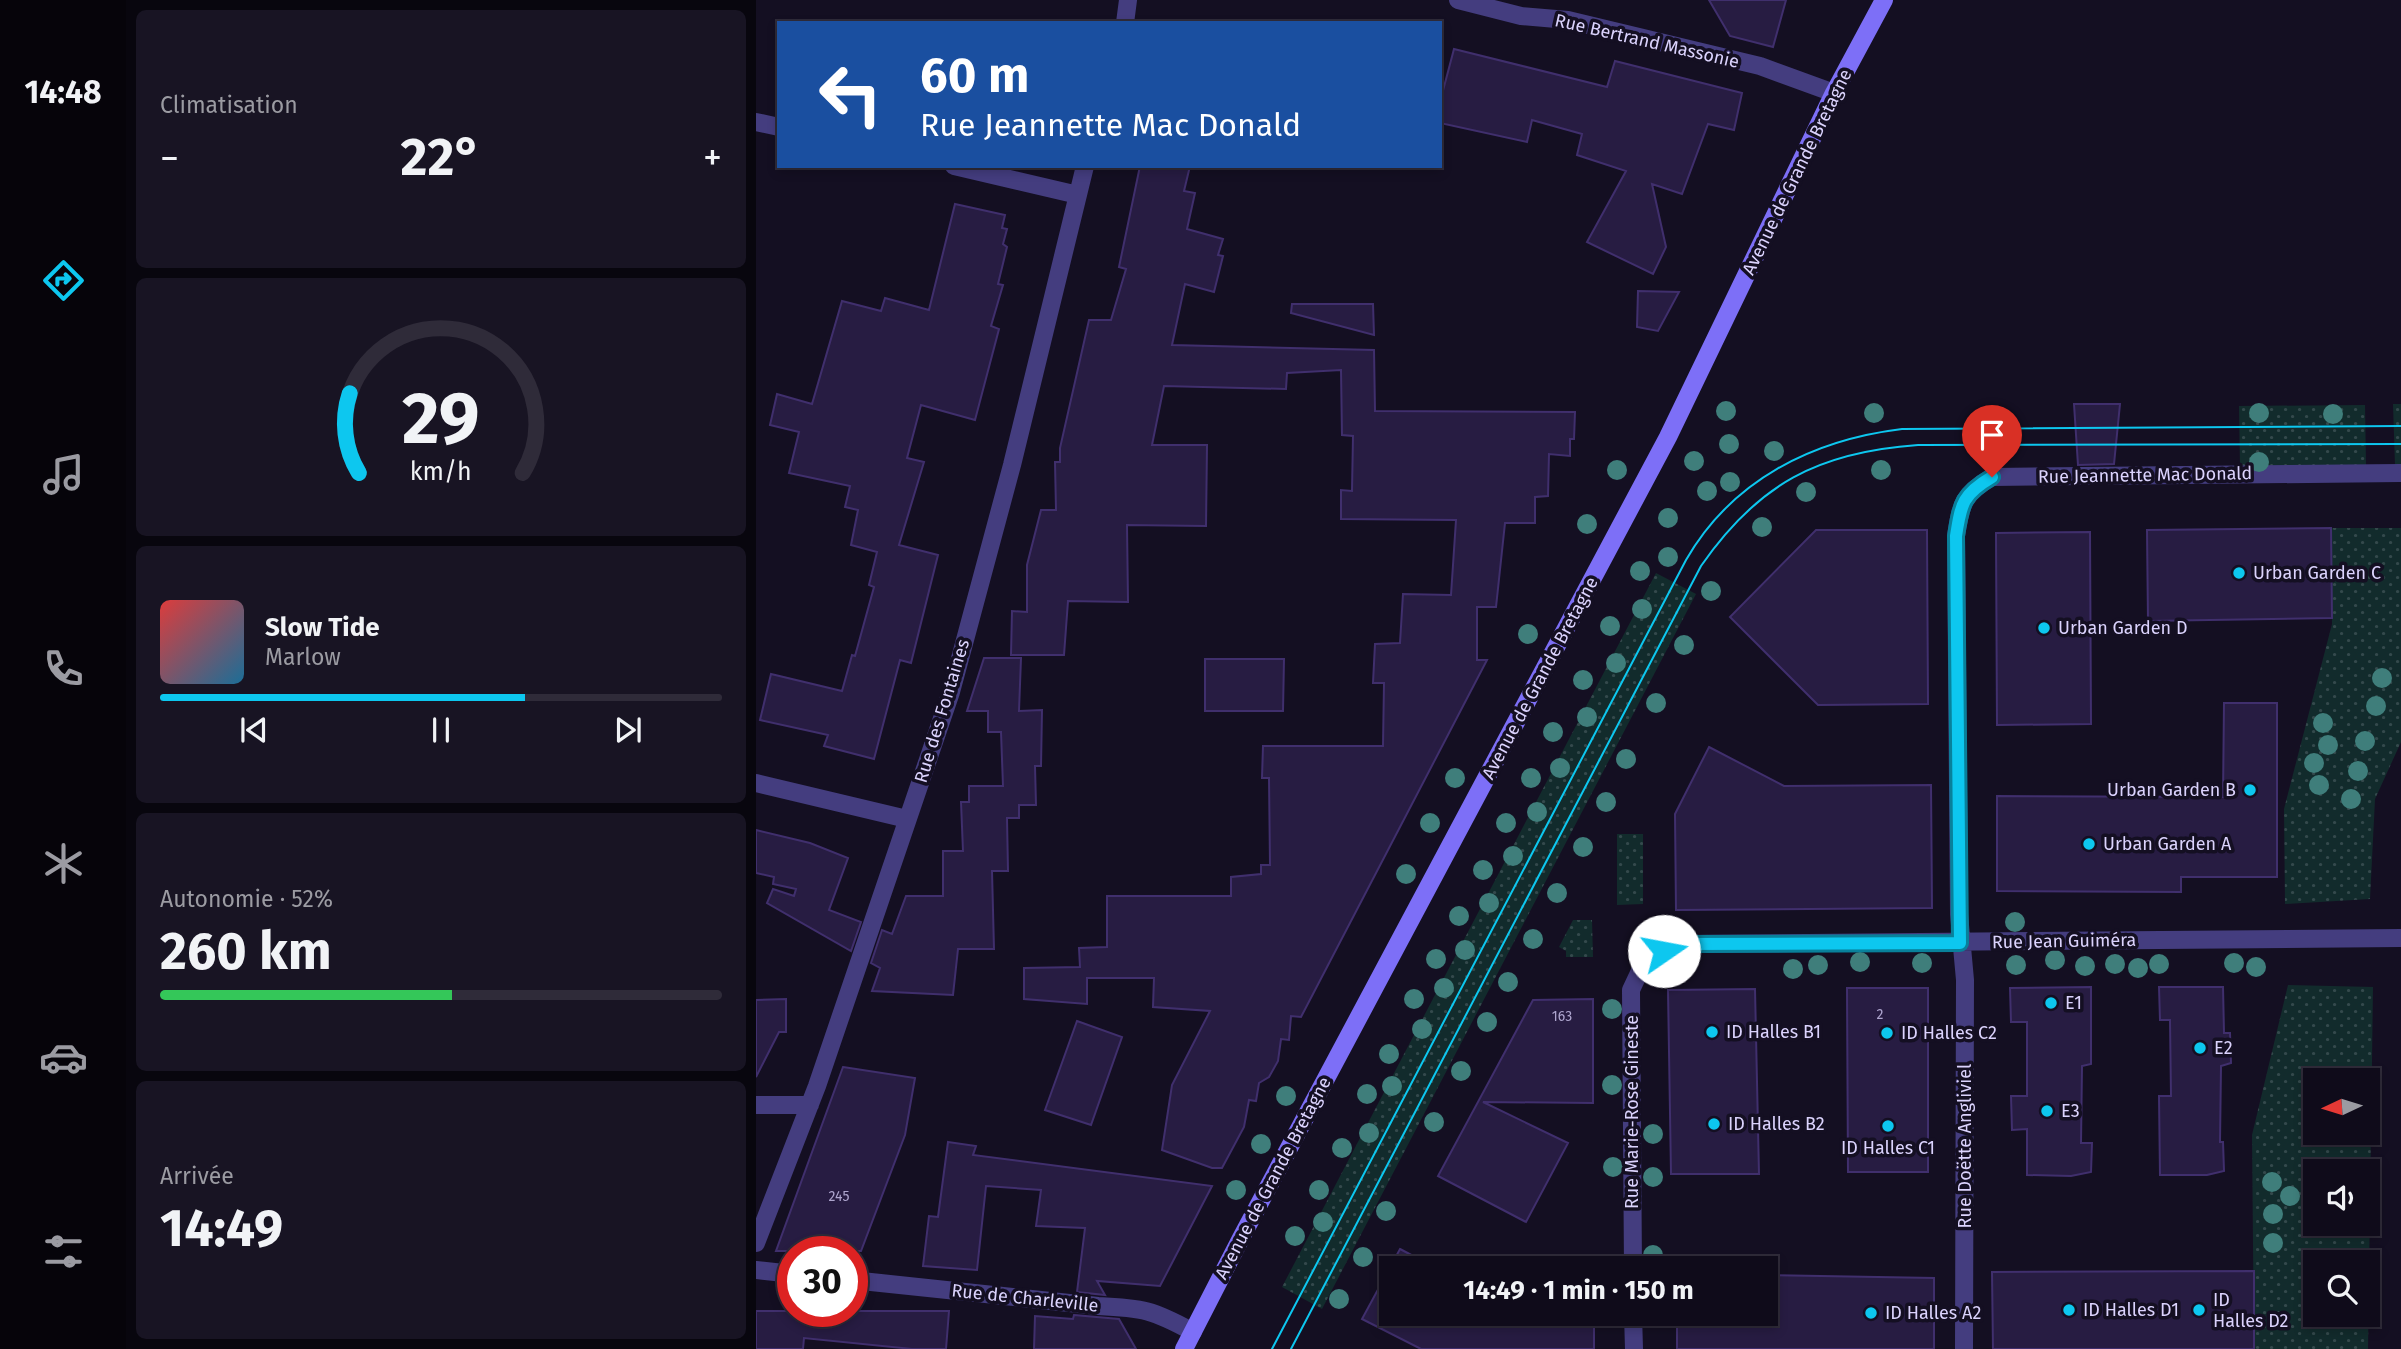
<!DOCTYPE html>
<html lang="fr">
<head>
<meta charset="utf-8">
<style>
  :root { --surface:#0f0b1a; --page:#181423; --text:#f1f3f6; --muted:#9b9ba2; --line:#2f2b39; --accent:#0dc7ef }
  body { margin:0; font-family:"Fira Sans",sans-serif; background:var(--page); color:var(--text); height:100vh; display:flex; flex-direction:column; font-size:26px; white-space:nowrap }
  * { box-sizing:border-box; margin:0 }
  p { font-size:23px; color:var(--muted) }
  .icon { flex:none; width:38px; height:38px; fill:none; stroke:currentColor; stroke-width:2; stroke-linecap:round; stroke-linejoin:round }
  .map { position:relative; flex:1; overflow:hidden }
  .sheet { display:flex; flex-direction:column; gap:10px; padding:10px; background:#08060e; width:630px }
  .sheet>* { flex:none }
  .guide { position:absolute; left:21px; top:21px; width:665px; height:147px; border-radius:0px; box-shadow:0 4px 10px #0003,0 0 0 2px var(--line); background:#1a4fa0; color:#fff; overflow:hidden }
  .needle { width:46px; rotate:266deg }
  .tools { position:absolute; left:1547px; top:1068px; display:grid; gap:14px }
  .tools a { display:grid; place-items:center; width:77px; height:77px; border-radius:0px; background:var(--surface); box-shadow:0 4px 10px #0003,0 0 0 2px var(--line); font-size:35px }
  .speed { position:absolute; left:21px; top:1236px; display:flex; gap:14px; font-size:35px; font-weight:700; text-align:center }
  .speed>* { display:grid; place-content:center; width:91px; height:91px; border-radius:50%; background:var(--surface); box-shadow:0 4px 10px #0003,0 0 0 2px var(--line); line-height:1 }
  .speed .limit { border:10px solid #d22; background:#fff; color:#111 }
  .pin { position:absolute; display:grid; place-items:center; width:60px; height:60px; color:#fff; margin:-72px -30px; border-radius:50% 50% 50% 0; rotate:-45deg; box-shadow:0 0 7px #0007 }
  .pin .icon { rotate:45deg }
  .me { position:absolute; width:77px; margin:-38px; rotate:78deg; stroke-linejoin:round; filter:drop-shadow(0 0 5px #0008) }
  .turn { display:flex; align-items:center; gap:24px; height:147px; padding:0 28px; font-size:32px }
  .turn .icon { width:91px; height:91px; stroke-width:2.5 }
  .turn b { display:block; font-size:49px; line-height:60px }
  .big { font-size:52px; font-weight:700; line-height:1.1 }
  .sheet .card { flex:1; display:flex; flex-direction:column; justify-content:center; gap:10px; min-width:0; padding:0 24px; border-radius:10px; background:var(--page) }
  .sheet .dial { align-items:center; gap:0 }
  .dial svg { height:182px; overflow:visible; fill:none; stroke:var(--line); stroke-width:7; stroke-linecap:round; text-anchor:middle }
  .dial text { fill:var(--text); stroke:none }
  .song { display:flex; align-items:center; gap:21px }
  .cover { width:84px; height:84px; border-radius:10px; background:linear-gradient(135deg,hsl(0 70% 55%),hsl(200 70% 35%)) }
  .played { height:7px; border-radius:4px; background:linear-gradient(90deg,var(--accent) 65%,var(--line) 65%) }
  .keys { display:flex; justify-content:space-around; direction:ltr }
  .heat { display:flex; justify-content:space-between; align-items:center; font-size:38px; direction:ltr }
  .charge { height:10px; border-radius:5px; background:linear-gradient(90deg,#34c759 52%,var(--line) 0) }
  .trip { position:absolute; left:623px; top:1256px; width:399px; height:70px; border-radius:0px; background:var(--surface); box-shadow:0 4px 10px #0003,0 0 0 2px var(--line); font-weight:700; line-height:70px; text-align:center }
  main { display:flex; flex:1; min-height:0 }
  .tabs { display:flex; flex-direction:column; width:126px; justify-content:space-around; align-items:center; background:#06040a; color:var(--muted) }
  .tabs .icon { width:49px; height:49px }
  .tabs .selected { color:var(--accent) }
  .tabs b { font-size:32px; color:var(--text) }
  .map>svg:first-child { display:block }
</style>
</head>
<body>
<main>
<nav class="tabs">
<b>14:48</b>
<svg class="icon selected" aria-label="directions" viewBox="0 0 24 24"><path d="M12 3l9 9-9 9-9-9zM9 14v-3h6M13 9l2 2-2 2"/></svg>
<svg class="icon" aria-label="music" viewBox="0 0 24 24"><path d="M9 18V5l10-2v13"/><circle cx="6" cy="18" r="3"/><circle cx="16" cy="16" r="3"/></svg>
<svg class="icon" aria-label="phone" viewBox="0 0 24 24"><path d="M5 4h4l2 5-3 2q2 4 5 5l2-3 5 2v4C11 20 4 13 5 4z"/></svg>
<svg class="icon" aria-label="climate" viewBox="0 0 24 24"><path d="M12 3v18M4 7l16 10M4 17L20 7"/></svg>
<svg class="icon" aria-label="car" viewBox="0 0 24 24"><path d="M5 17H2v-5l4-1 3-4h7l3 4 3 1v5h-3M9 17h6M6 11h13"/><circle cx="7" cy="17" r="2"/><circle cx="17" cy="17" r="2"/></svg>
<svg class="icon" aria-label="filters" viewBox="0 0 24 24"><path d="M4 7h16M4 17h16"/><circle cx="9" cy="7" r="2"/><circle cx="15" cy="17" r="2"/></svg>
</nav>
<section class="sheet">
<div class="card"><p>Climatisation</p>
<div class="heat"><a>−</a><b class="big">22°</b><a>+</a></div>
</div>
<div class="card dial"><svg viewBox="0 0 100 80">
<path d="M14 69A42 42 0 1 1 86 69"/>
<path d="M14 69A42 42 0 0 1 10 34" stroke="#0dc7ef"/>
<text x="50" y="56" font-size="32" font-weight="700">29</text>
<text x="50" y="72" font-size="11">km/h</text>
</svg></div>
<div class="card">
<div class="song"><i class="cover"></i><div><b>Slow Tide</b><p>Marlow</p></div></div>
<div class="played"></div>
<div class="keys"><svg class="icon" aria-label="previous" viewBox="0 0 24 24"><path d="M18 5L8 12l10 7zM5 5v14"/></svg><svg class="icon" aria-label="pause" viewBox="0 0 24 24"><path d="M8 5v14M16 5v14"/></svg><svg class="icon" aria-label="next" viewBox="0 0 24 24"><path d="M6 5l10 7-10 7zM19 5v14"/></svg></div>
</div>
<div class="card"><p>Autonomie · 52%</p><b class="big">260 km</b><div class="charge"></div></div>
<div class="card"><p>Arrivée</p><b class="big">14:49</b></div>
</section>
<div class="map">
<svg width="1645" height="1349" viewBox="0 0 1645 1349">
  <defs>
    <pattern id="grass-dots" width="8" height="8" patternUnits="userSpaceOnUse" patternTransform="scale(1.75)"><rect width="8" height="8" fill="#122b2c"/><path d="M2 2h.1M6 6h.1" fill="none" stroke="#34494c" stroke-width="1.8" stroke-linecap="round"/></pattern>
  </defs>
  <rect width="100%" height="100%" fill="#140f22"/>
  <!-- grass -->
  <path fill="url(#grass-dots)" fill-rule="evenodd" d="M1637,404H1645V465H1639Z
    M1609,405L1610,465L1484,466L1483,406Z
    M1575,528H1645V742L1619,799L1614,899L1529,904L1528,809L1576,624Z
    M900,573L940,594L566,1309L526,1287Z
    M861,834H887V904L861,905Z
    M817,920H836L837,957H810V951L803,947Z
    M1532,985L1617,987L1612,1349H1498L1496,1135ZM1559,1080H1612V1132H1559ZM1559,1171H1612V1223H1559ZM1559,1262H1612V1314H1559Z"/>
  <!-- building -->
  <path fill="#271c42" stroke="#402f6d" stroke-width="2" d="M953,0H1030L1017,47L974,36Z
    M698,49L851,87L859,61L986,93L978,130L952,124L926,194L896,184L910,247L897,274L831,242L870,171L821,155L826,134L776,120L771,142L684,123V102Z
    M384,166H434L428,191L439,193L431,229L467,239L462,255L467,256L458,292L429,284L416,345L618,350L619,411L819,412L818,439H814V456L793,454L792,496L779,497V523H749L740,607H721V660H731L545,1017L535,1016L533,1040L525,1039L522,1061L513,1077L503,1083L500,1101L493,1100L488,1127L466,1168H456L406,1150L416,1085L454,1011L397,1007L398,978H331V1004L268,999V968L324,967L323,948L351,947V896H475V877L505,874V865H514L513,778H506L507,746H627L628,683H617L619,644L644,643L647,594L695,595L700,520L585,519V490L596,491L597,436L586,435L585,370L531,373L530,389L408,386L396,445H451L450,526L371,525L372,602L312,601L308,655H255L256,611L271,612V565L285,510H300L299,462H304V448L333,320H355L370,269L363,267Z
    M199,204L249,215L246,228L251,229L247,244L251,247L242,284L247,285L235,326L243,329L219,420L165,405L151,458L168,462L143,545L182,555L155,663L144,660L118,759L68,746L72,735L4,720L15,674L86,691L96,655L99,656L118,587L113,585L121,552L95,545L102,510L89,507L94,486L33,473L43,432L14,425L21,394L56,404L86,301L125,311L129,298L173,310Z
    M882,291L923,292L902,331L881,327Z
    M536,304H617L618,335L535,313Z
    M1318,404H1364L1358,464L1322,465Z
    M1575,528L1576,618L1392,621L1391,530Z
    M1060,530H1171L1172,704L1062,705L974,617Z
    M1334,532L1335,724L1241,725L1240,533Z
    M228,658H265L263,711L286,710L285,766H279L280,805H263V818H251L252,871H236L238,949H202L197,995L116,991L124,968L115,963L126,930L136,934L150,896H187V851H207L205,802H213V786H247L245,732H232V711H211Z
    M449,659H528L527,711H449Z
    M1468,703H1521V877H1425V892L1241,891V796L1467,797Z
    M953,747L1028,786L1175,785L1176,908L920,910L919,814Z
    M0,830L54,843L92,858L73,910L105,922L95,951L11,903L17,889L38,896L40,889L17,884L18,877L0,873Z
    M1335,987V1064L1326,1066L1325,1143H1336L1335,1172L1315,1176L1271,1175V1129L1256,1130L1255,1096H1271V1022H1255L1254,988Z
    M1403,987H1467L1468,1033H1474L1475,1063L1465,1066L1464,1142H1467L1468,1171L1451,1175H1404L1403,1096H1415L1414,1020H1404Z
    M1091,988H1172V1172H1092Z
    M999,989L1003,1174H915L912,990Z
    M30,999V1032H23L0,1077V1000Z
    M837,999V1103L727,1102L812,1143L770,1222L682,1176L777,1000Z
    M321,1021L366,1037L335,1125L289,1110Z
    M87,1067L159,1078L149,1135L105,1251H20Z
    M192,1142L220,1146L217,1155L456,1186L404,1286L341,1281L349,1295L321,1292L329,1228L280,1226L285,1190L230,1186L221,1270L167,1266L173,1216L182,1217Z
    M644,1249L682,1269H635V1314H838V1349H665L606,1319Z
    M1498,1271V1349H1237L1236,1272Z
    M1010,1275L1178,1278V1349H921V1314H1010Z
    M0,1311H193L190,1349H156L48,1338L47,1349H0Z
    M318,1315L363,1319L380,1349H278L279,1316L317,1319Z"/>
  <g fill="none" stroke-linecap="round" stroke-linejoin="round">
    <!-- street -->
    <path stroke="#443d7f" stroke-width="18" d="M702,0L765,16L812,20L1004,66L1078,93
      M369,23L372,0
      M0,122L23,127
      M198,166L322,195
      M0,783L151,819
      M0,1105H54
      M0,1243L61,1086L195,692L256,465L329,166
      M877,1269L875,990L890,958L926,944L1645,938
      M0,1270L37,1274
      M96,1280L342,1306C387,1308 397,1310 437,1332
      M877,1314L878,1349
      M1208,1349L1209,980L1203,914L1200,536C1205,503 1207,494 1236,477L1645,473"/>
    <!-- secondary -->
    <path stroke="#7d6ff7" stroke-width="18" d="M428,1349L485,1238L912,437L1078,93L1128,0"/>
    <!-- tram -->
    <path stroke="#0dc7ef" stroke-width="2" d="M516,1349L930,560C976,480 1056,440 1146,429L1645,426
      M535,1349L945,566C1002,484 1062,452 1162,445L1645,444"/>
  </g>
  <!-- trees -->
  <g fill="#3f7e7b">
    <circle cx="970" cy="411" r="10"/>
    <circle cx="1118" cy="413" r="10"/>
    <circle cx="1503" cy="413" r="10"/>
    <circle cx="1577" cy="414" r="10"/>
    <circle cx="973" cy="444" r="10"/>
    <circle cx="1018" cy="451" r="10"/>
    <circle cx="938" cy="461" r="10"/>
    <circle cx="1503" cy="462" r="10"/>
    <circle cx="861" cy="470" r="10"/>
    <circle cx="1125" cy="470" r="10"/>
    <circle cx="974" cy="482" r="10"/>
    <circle cx="951" cy="491" r="10"/>
    <circle cx="1050" cy="492" r="10"/>
    <circle cx="912" cy="518" r="10"/>
    <circle cx="831" cy="524" r="10"/>
    <circle cx="1006" cy="527" r="10"/>
    <circle cx="912" cy="557" r="10"/>
    <circle cx="884" cy="571" r="10"/>
    <circle cx="955" cy="591" r="10"/>
    <circle cx="886" cy="609" r="10"/>
    <circle cx="854" cy="626" r="10"/>
    <circle cx="772" cy="634" r="10"/>
    <circle cx="928" cy="645" r="10"/>
    <circle cx="860" cy="663" r="10"/>
    <circle cx="1626" cy="678" r="10"/>
    <circle cx="827" cy="680" r="10"/>
    <circle cx="900" cy="703" r="10"/>
    <circle cx="1620" cy="706" r="10"/>
    <circle cx="831" cy="717" r="10"/>
    <circle cx="1567" cy="723" r="10"/>
    <circle cx="797" cy="732" r="10"/>
    <circle cx="1609" cy="741" r="10"/>
    <circle cx="1572" cy="745" r="10"/>
    <circle cx="870" cy="759" r="10"/>
    <circle cx="1558" cy="763" r="10"/>
    <circle cx="804" cy="768" r="10"/>
    <circle cx="1602" cy="771" r="10"/>
    <circle cx="699" cy="778" r="10"/>
    <circle cx="775" cy="778" r="10"/>
    <circle cx="1563" cy="785" r="10"/>
    <circle cx="1595" cy="799" r="10"/>
    <circle cx="850" cy="802" r="10"/>
    <circle cx="781" cy="812" r="10"/>
    <circle cx="674" cy="823" r="10"/>
    <circle cx="750" cy="823" r="10"/>
    <circle cx="827" cy="847" r="10"/>
    <circle cx="757" cy="856" r="10"/>
    <circle cx="727" cy="870" r="10"/>
    <circle cx="650" cy="874" r="10"/>
    <circle cx="801" cy="893" r="10"/>
    <circle cx="733" cy="903" r="10"/>
    <circle cx="703" cy="916" r="10"/>
    <circle cx="1259" cy="922" r="10"/>
    <circle cx="777" cy="939" r="10"/>
    <circle cx="709" cy="950" r="10"/>
    <circle cx="680" cy="959" r="10"/>
    <circle cx="1299" cy="960" r="10"/>
    <circle cx="1104" cy="962" r="10"/>
    <circle cx="1166" cy="963" r="10"/>
    <circle cx="1478" cy="963" r="10"/>
    <circle cx="1359" cy="964" r="10"/>
    <circle cx="1403" cy="964" r="10"/>
    <circle cx="1062" cy="965" r="10"/>
    <circle cx="1260" cy="965" r="10"/>
    <circle cx="1329" cy="966" r="10"/>
    <circle cx="1500" cy="967" r="10"/>
    <circle cx="1382" cy="968" r="10"/>
    <circle cx="1037" cy="969" r="10"/>
    <circle cx="752" cy="982" r="10"/>
    <circle cx="688" cy="988" r="10"/>
    <circle cx="658" cy="999" r="10"/>
    <circle cx="856" cy="1009" r="10"/>
    <circle cx="731" cy="1022" r="10"/>
    <circle cx="666" cy="1029" r="10"/>
    <circle cx="633" cy="1054" r="10"/>
    <circle cx="705" cy="1071" r="10"/>
    <circle cx="856" cy="1085" r="10"/>
    <circle cx="636" cy="1086" r="10"/>
    <circle cx="611" cy="1094" r="10"/>
    <circle cx="530" cy="1096" r="10"/>
    <circle cx="678" cy="1122" r="10"/>
    <circle cx="613" cy="1133" r="10"/>
    <circle cx="897" cy="1134" r="10"/>
    <circle cx="505" cy="1144" r="10"/>
    <circle cx="586" cy="1148" r="10"/>
    <circle cx="857" cy="1167" r="10"/>
    <circle cx="897" cy="1177" r="10"/>
    <circle cx="1516" cy="1182" r="10"/>
    <circle cx="480" cy="1190" r="10"/>
    <circle cx="563" cy="1190" r="10"/>
    <circle cx="1534" cy="1196" r="10"/>
    <circle cx="630" cy="1211" r="10"/>
    <circle cx="1517" cy="1214" r="10"/>
    <circle cx="567" cy="1222" r="10"/>
    <circle cx="539" cy="1236" r="10"/>
    <circle cx="1517" cy="1243" r="10"/>
    <circle cx="897" cy="1255" r="10"/>
    <circle cx="607" cy="1257" r="10"/>
    <circle cx="583" cy="1299" r="10"/>
  </g>
  <g fill="none" stroke-linecap="round" stroke-linejoin="round">
    <defs>
      <path id="route" d="M908,951L926,944L1204,943L1200,536C1205,503 1207,494 1236,477"/>
    </defs>
    <!-- route casing -->
    <use href="#route" stroke="#08819b" stroke-width="18"/>
    <!-- route -->
    <use href="#route" stroke="#0dc7ef" stroke-width="12"/>
  </g>
  <!-- markers -->
  <g fill="#0dc7ef" stroke="#140f22" stroke-width="2.5">
    <circle cx="1483" cy="573" r="7"/>
    <circle cx="1288" cy="628" r="7"/>
    <circle cx="1494" cy="790" r="7"/>
    <circle cx="1333" cy="844" r="7"/>
    <circle cx="1295" cy="1003" r="7"/>
    <circle cx="956" cy="1032" r="7"/>
    <circle cx="1131" cy="1033" r="7"/>
    <circle cx="1444" cy="1048" r="7"/>
    <circle cx="1291" cy="1111" r="7"/>
    <circle cx="958" cy="1124" r="7"/>
    <circle cx="1132" cy="1126" r="7"/>
    <circle cx="1313" cy="1310" r="7"/>
    <circle cx="1443" cy="1310" r="7"/>
    <circle cx="1115" cy="1313" r="7"/>
  </g>
  <g text-anchor="middle" stroke-width="7" stroke-linejoin="round" paint-order="stroke">
    <!-- number labels -->
    <g font-size="14" fill="#aea5ce">
      <text x="1124" y="1019">2</text>
      <text x="806" y="1021">163</text>
      <text x="83" y="1201">245</text>
    </g>
    <!-- street labels -->
    <g font-size="18" fill="#dbd3fd" stroke="#140f22">
      <text transform="translate(891 41) rotate(13)" y="6">Rue Bertrand Massonie</text>
      <text transform="translate(1041 172) rotate(-64)" y="6">Avenue de Grande Bretagne</text>
      <text transform="translate(1389 475) rotate(-1)" y="6">Rue Jeannette Mac Donald</text>
      <text transform="translate(784 678) rotate(-62)" y="6">Avenue de Grande Bretagne</text>
      <text transform="translate(186 711) rotate(-73)" y="6">Rue des Fontaines</text>
      <text transform="translate(1308 941) rotate(-1)" y="6">Rue Jean Guiméra</text>
      <text transform="translate(876 1112) rotate(-90)" y="6">Rue Marie-Rose Gineste</text>
      <text transform="translate(1209 1146) rotate(-90)" y="6">Rue Doëtte Angliviel</text>
      <text transform="translate(517 1178) rotate(-62)" y="6">Avenue de Grande Bretagne</text>
      <text transform="translate(269 1298) rotate(6)" y="6">Rue de Charleville</text>
    </g>
    <!-- poi labels -->
    <g font-size="18" fill="#dbd3fd" stroke="#140f22" text-anchor="start">
      <text x="1497" y="579">Urban Garden C</text>
      <text x="1302" y="634">Urban Garden D</text>
      <text x="1480" y="796" text-anchor="end">Urban Garden B</text>
      <text x="1347" y="850">Urban Garden A</text>
      <text x="1309" y="1009">E1</text>
      <text x="970" y="1038">ID Halles B1</text>
      <text x="1145" y="1039">ID Halles C2</text>
      <text x="1458" y="1054">E2</text>
      <text x="1305" y="1117">E3</text>
      <text x="972" y="1130">ID Halles B2</text>
      <text x="1132" y="1154" text-anchor="middle">ID Halles C1</text>
      <text x="1457" y="1306">ID<tspan x="1457" dy="21">Halles D2</tspan></text>
      <text x="1327" y="1316">ID Halles D1</text>
      <text x="1129" y="1319">ID Halles A2</text>
    </g>
  </g>
</svg>
<div class="tools">
<a><svg class="needle" viewBox="-14 -14 28 28"><path d="M0-13l5 13h-10z" fill="#e53935"/><path d="M0 13l5-13h-10z" fill="#9b9ba2"/></svg></a>
<a><svg class="icon" aria-label="sound" viewBox="0 0 24 24"><path d="M4 9h4l5-4v14l-5-4H4zM17 9q2 3 0 6"/></svg></a>
<a><svg class="icon" aria-label="search" viewBox="0 0 24 24"><circle cx="10" cy="10" r="6"/><path d="M15 15l6 6"/></svg></a>
</div>
<div class="speed"><div class="limit">30</div></div>
<div class="pin" style="left:1236px;top:477px;background:#d93025"><svg class="icon" aria-label="arrive" viewBox="0 0 24 24"><path d="M6 21V4h12l-3 4 3 4H6"/></svg></div>
<svg class="me" style="left:908px;top:951px" viewBox="-20 -20 40 40"><circle r="19" fill="#fff"/><path d="M0-13L10 11 0 6-10 11z" fill="#0dc7ef"/></svg>
<div class="trip">14:49 · 1 min · 150 m</div>
<div class="guide">
<div class="turn"><svg class="icon" aria-label="left" viewBox="0 0 24 24"><path d="M17 20v-9H6M10 6l-5 5 5 5"/></svg><div><b>60 m</b>Rue Jeannette Mac Donald</div></div>
</div>
</div>
</main>
</body>
</html>
